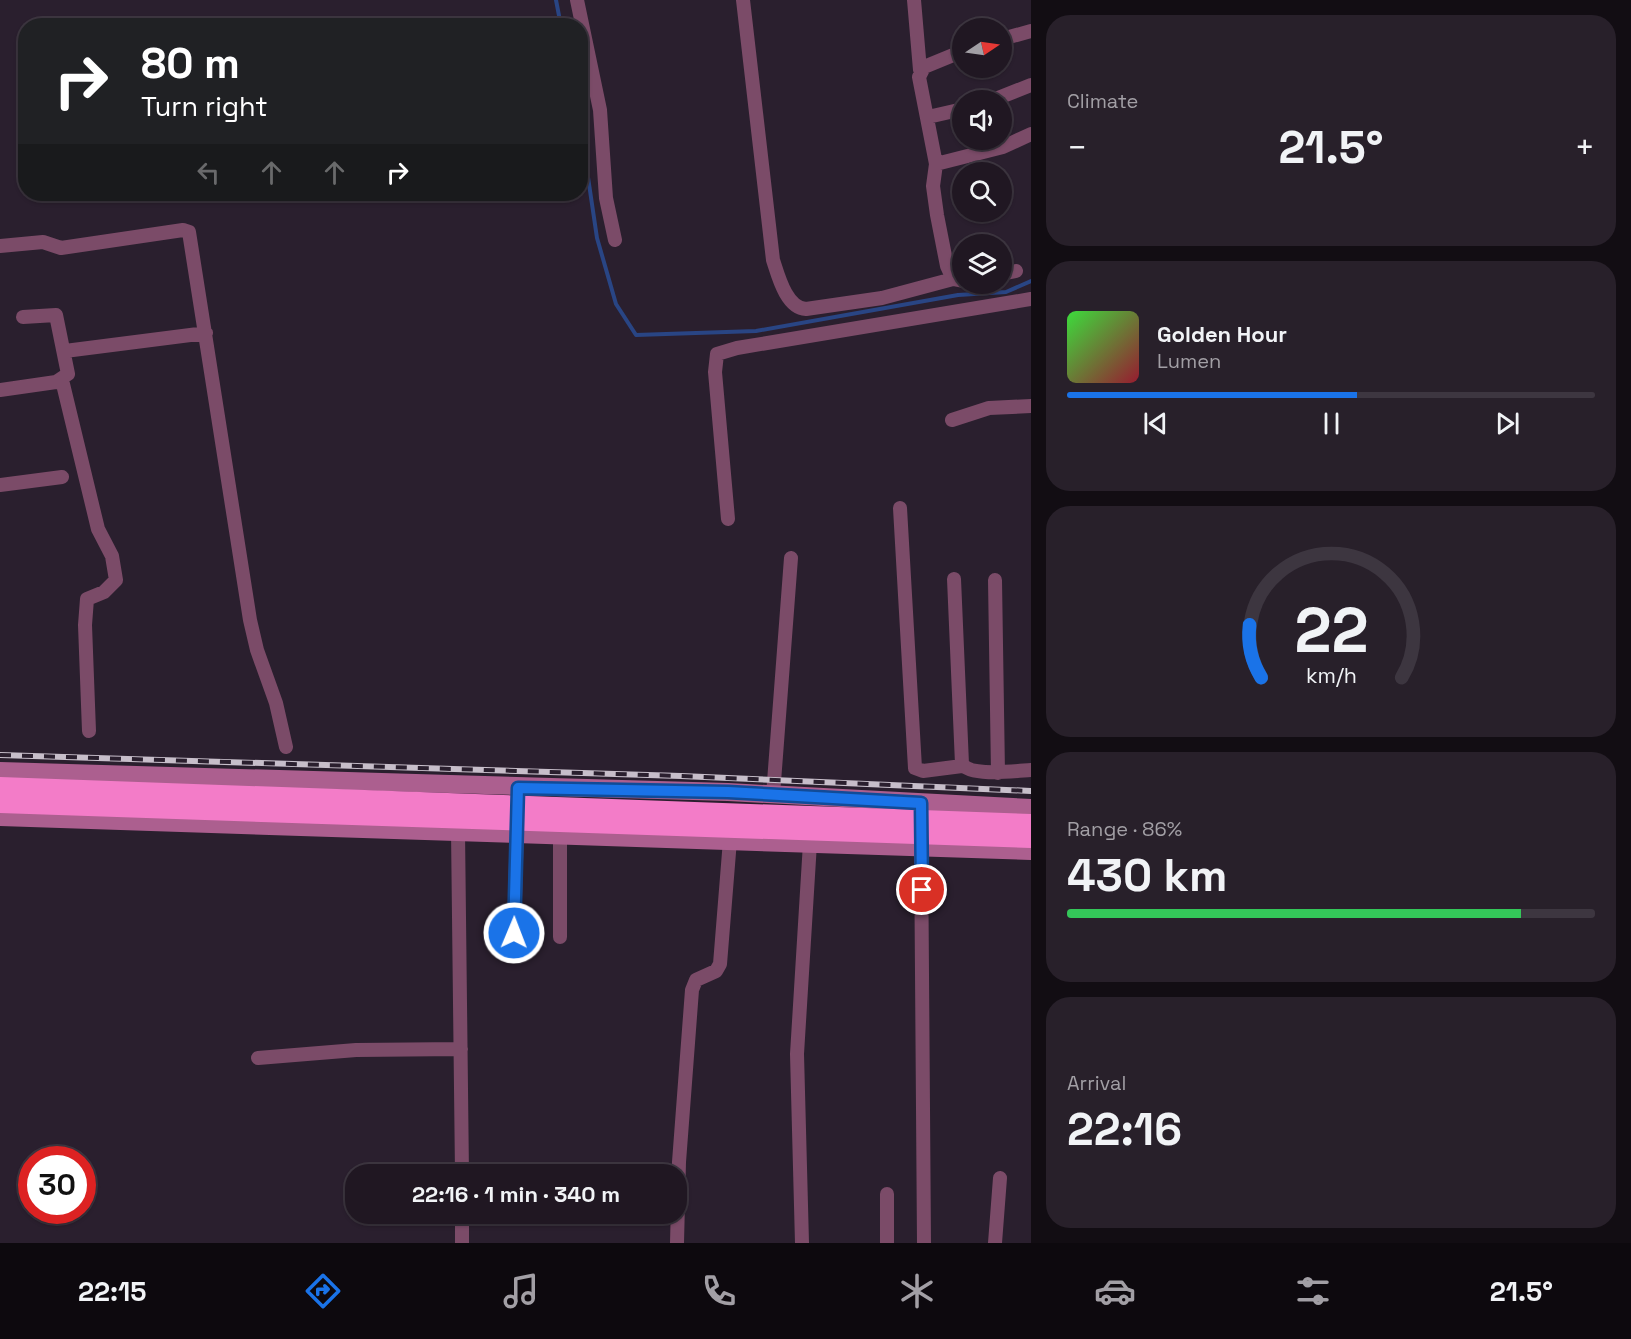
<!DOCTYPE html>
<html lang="en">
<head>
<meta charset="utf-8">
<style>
  :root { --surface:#201722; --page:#28202a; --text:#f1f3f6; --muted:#a29fa5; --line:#3d3640; --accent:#1a73e8 }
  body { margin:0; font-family:"Space Grotesk",sans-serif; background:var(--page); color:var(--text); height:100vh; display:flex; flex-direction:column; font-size:22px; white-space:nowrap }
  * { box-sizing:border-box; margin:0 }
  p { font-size:20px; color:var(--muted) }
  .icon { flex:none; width:33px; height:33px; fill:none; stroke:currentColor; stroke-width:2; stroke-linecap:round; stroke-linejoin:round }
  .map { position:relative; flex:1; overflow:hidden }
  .drawer { display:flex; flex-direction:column; gap:15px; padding:15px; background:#120d13; width:600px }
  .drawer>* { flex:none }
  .banner { position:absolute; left:18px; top:18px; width:570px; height:183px; border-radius:24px; box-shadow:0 2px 4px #0004,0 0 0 2px var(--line); background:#202124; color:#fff; overflow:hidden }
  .needle { width:39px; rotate:77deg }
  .buttons { position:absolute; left:952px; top:18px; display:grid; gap:12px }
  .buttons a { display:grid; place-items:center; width:60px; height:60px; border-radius:50%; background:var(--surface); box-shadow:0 2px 4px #0004,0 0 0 2px var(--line); font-size:30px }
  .speed { position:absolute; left:18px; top:1146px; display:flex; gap:12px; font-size:30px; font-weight:700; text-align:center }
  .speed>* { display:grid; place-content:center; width:78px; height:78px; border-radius:50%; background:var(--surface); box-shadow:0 2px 4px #0004,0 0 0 2px var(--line); line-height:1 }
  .speed .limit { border:9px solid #d22; background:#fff; color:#111 }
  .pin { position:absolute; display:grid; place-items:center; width:51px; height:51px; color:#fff; margin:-26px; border:3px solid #fff; border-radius:50%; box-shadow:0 2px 6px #0007 }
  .me { position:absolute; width:66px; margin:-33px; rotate:1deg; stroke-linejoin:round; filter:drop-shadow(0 0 4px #0008) }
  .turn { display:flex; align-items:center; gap:21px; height:126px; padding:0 24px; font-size:27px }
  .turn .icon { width:78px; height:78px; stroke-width:2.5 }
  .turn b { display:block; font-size:42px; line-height:51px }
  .lanes { display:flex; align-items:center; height:57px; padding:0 24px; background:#0003; justify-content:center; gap:30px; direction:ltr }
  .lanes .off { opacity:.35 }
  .big { font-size:45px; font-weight:700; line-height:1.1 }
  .drawer .card { flex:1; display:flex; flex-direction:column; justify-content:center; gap:9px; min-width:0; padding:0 21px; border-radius:24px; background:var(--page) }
  .drawer .dial { align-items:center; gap:0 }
  .dial svg { height:156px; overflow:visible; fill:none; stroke:var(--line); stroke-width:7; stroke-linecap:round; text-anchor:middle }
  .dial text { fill:var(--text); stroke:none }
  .song { display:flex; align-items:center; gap:18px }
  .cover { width:72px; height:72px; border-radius:9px; background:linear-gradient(135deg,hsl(120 70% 55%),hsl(350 70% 35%)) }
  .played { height:6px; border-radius:3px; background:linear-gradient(90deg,var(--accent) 55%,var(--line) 55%) }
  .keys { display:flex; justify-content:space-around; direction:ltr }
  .heat { display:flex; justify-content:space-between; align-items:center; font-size:33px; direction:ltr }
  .charge { height:9px; border-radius:4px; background:linear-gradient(90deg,#34c759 86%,var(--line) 0) }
  .trip { position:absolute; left:345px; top:1164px; width:342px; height:60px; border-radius:24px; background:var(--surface); box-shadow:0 2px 4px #0004,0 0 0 2px var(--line); font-weight:700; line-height:60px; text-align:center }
  .tab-bar { display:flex; height:96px; justify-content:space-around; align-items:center; background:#0d090e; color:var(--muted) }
  .tab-bar .icon { width:42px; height:42px }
  .tab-bar .active { color:var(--accent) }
  .tab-bar b { font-size:27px; color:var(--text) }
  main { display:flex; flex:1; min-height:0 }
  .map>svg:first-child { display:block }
</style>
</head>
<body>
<main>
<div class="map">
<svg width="1031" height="1243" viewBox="0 0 1031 1243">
  <rect width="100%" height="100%" fill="#2a1f2e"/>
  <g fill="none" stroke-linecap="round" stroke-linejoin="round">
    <!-- stream -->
    <path stroke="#294584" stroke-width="4" d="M556,0L561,26
      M580,123L597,238L616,304L636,335L756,331L958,295L1006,292L1031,281"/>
    <!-- street -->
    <path stroke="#7b4b68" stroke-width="14" d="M577,0L600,110L606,198L615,240
      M743,0L773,260C778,275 786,308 806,309L882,298L953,279
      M914,0L920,70
      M1002,39L1031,31
      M963,51L924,67L919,77L936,164L933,186L937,215L947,266L953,279L963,281
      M993,100L1031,85
      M928,117L963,109
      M936,164L1003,147L1031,134
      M0,246L43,242L61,248L183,230L189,232L250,620L257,650L276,703L286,747
      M1002,274L1016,271
      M65,351L206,333
      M62,380L98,529L112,556L116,580L104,592L87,599L85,625L89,731
      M0,390L56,382L68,374L56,315L23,317
      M952,420L989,408L1031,406
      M0,485L62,477
      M900,508L915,768L923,771L962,766
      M728,519L715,372L717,354L737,348L1031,299
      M954,579L962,764C971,777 1016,771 1031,770
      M995,580L998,773
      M773,795L791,558
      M458,831L462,1174
      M560,834V937
      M921,838L924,1243
      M514,933L517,826
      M258,1058L356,1050L461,1049
      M462,1214V1243
      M677,1243L679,1162L692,990L696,980L716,971L720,964L730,840
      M802,1243L797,1054L810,843
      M887,1243V1194
      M995,1243L1000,1178"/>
    <!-- secondary -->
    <path stroke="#ac5f8f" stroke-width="18" d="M0,771L728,792L1031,808
      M0,817L1031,851"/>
    <!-- highway -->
    <path stroke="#f37cc8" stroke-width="18" d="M0,786L1031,823
      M0,804L1031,839"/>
    <defs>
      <path id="rail" d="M0,755L681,776L1031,791"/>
    </defs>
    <!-- rail casing -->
    <use href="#rail" stroke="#c7beca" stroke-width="6"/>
    <!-- rail -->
    <use href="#rail" stroke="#2a1f2e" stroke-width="4" stroke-dasharray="11" stroke-linecap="butt"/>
  </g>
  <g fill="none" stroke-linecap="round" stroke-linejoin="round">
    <defs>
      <path id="route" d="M514,933L518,788L728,792L921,803L922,890"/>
    </defs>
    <!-- route casing -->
    <use href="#route" stroke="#114b97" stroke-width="15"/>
    <!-- route -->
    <use href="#route" stroke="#1a73e8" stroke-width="10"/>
  </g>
</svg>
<div class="buttons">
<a><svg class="needle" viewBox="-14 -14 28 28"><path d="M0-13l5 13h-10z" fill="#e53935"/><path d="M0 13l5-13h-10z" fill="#a29fa5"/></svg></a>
<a><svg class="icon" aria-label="sound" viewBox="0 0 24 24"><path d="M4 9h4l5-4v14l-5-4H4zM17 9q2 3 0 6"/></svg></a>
<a><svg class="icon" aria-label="search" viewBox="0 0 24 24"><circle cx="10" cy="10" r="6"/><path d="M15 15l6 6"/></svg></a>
<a><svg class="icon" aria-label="layers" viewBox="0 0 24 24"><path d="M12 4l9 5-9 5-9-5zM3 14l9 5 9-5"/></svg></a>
</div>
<div class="speed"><div class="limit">30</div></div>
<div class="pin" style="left:922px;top:890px;background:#d93025"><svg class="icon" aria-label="arrive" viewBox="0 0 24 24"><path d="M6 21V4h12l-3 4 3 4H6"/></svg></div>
<svg class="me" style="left:514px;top:933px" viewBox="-20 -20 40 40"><circle r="17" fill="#1a73e8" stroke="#fff" stroke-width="3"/><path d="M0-11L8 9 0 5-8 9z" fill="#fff"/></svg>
<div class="trip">22:16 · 1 min · 340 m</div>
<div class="banner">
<div class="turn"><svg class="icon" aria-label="right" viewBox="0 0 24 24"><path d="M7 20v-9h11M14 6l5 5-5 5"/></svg><div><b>80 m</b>Turn right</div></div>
<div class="lanes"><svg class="icon off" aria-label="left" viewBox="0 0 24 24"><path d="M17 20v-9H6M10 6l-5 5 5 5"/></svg><svg class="icon off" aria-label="ahead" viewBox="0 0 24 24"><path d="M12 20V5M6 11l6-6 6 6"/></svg><svg class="icon off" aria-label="ahead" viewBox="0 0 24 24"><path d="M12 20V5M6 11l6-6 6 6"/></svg><svg class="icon" aria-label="right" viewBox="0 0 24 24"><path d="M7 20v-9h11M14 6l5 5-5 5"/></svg></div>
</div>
</div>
<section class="drawer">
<div class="card"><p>Climate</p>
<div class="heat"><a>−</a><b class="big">21.5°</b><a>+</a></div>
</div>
<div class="card">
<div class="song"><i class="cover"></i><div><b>Golden Hour</b><p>Lumen</p></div></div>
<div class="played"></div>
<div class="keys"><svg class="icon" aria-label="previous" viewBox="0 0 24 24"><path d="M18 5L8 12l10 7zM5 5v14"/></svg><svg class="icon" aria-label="pause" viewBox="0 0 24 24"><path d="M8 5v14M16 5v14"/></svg><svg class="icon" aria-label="next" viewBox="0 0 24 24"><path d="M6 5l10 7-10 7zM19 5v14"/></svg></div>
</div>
<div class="card dial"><svg viewBox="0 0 100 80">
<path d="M14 69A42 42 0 1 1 86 69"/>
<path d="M14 69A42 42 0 0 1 8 42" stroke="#1a73e8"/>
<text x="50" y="56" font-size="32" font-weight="700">22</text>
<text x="50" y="72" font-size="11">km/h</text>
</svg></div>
<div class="card"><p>Range · 86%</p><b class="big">430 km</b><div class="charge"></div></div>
<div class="card"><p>Arrival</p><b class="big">22:16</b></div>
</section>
</main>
<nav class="tab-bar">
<b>22:15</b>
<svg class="icon active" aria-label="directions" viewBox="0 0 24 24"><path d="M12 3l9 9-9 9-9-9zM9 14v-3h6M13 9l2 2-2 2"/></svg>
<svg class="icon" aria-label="music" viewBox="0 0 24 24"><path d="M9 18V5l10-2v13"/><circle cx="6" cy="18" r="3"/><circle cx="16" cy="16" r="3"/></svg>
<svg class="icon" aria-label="phone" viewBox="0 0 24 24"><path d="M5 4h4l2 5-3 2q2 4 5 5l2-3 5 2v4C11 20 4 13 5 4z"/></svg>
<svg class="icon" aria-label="climate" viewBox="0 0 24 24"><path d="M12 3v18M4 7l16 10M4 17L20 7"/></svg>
<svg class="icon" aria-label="car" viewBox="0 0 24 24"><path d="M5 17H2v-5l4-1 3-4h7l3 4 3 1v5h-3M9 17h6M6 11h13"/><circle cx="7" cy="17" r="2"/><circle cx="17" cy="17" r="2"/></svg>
<svg class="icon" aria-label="filters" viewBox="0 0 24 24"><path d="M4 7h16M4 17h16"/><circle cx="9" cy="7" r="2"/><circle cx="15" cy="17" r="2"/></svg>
<b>21.5°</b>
</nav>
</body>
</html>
